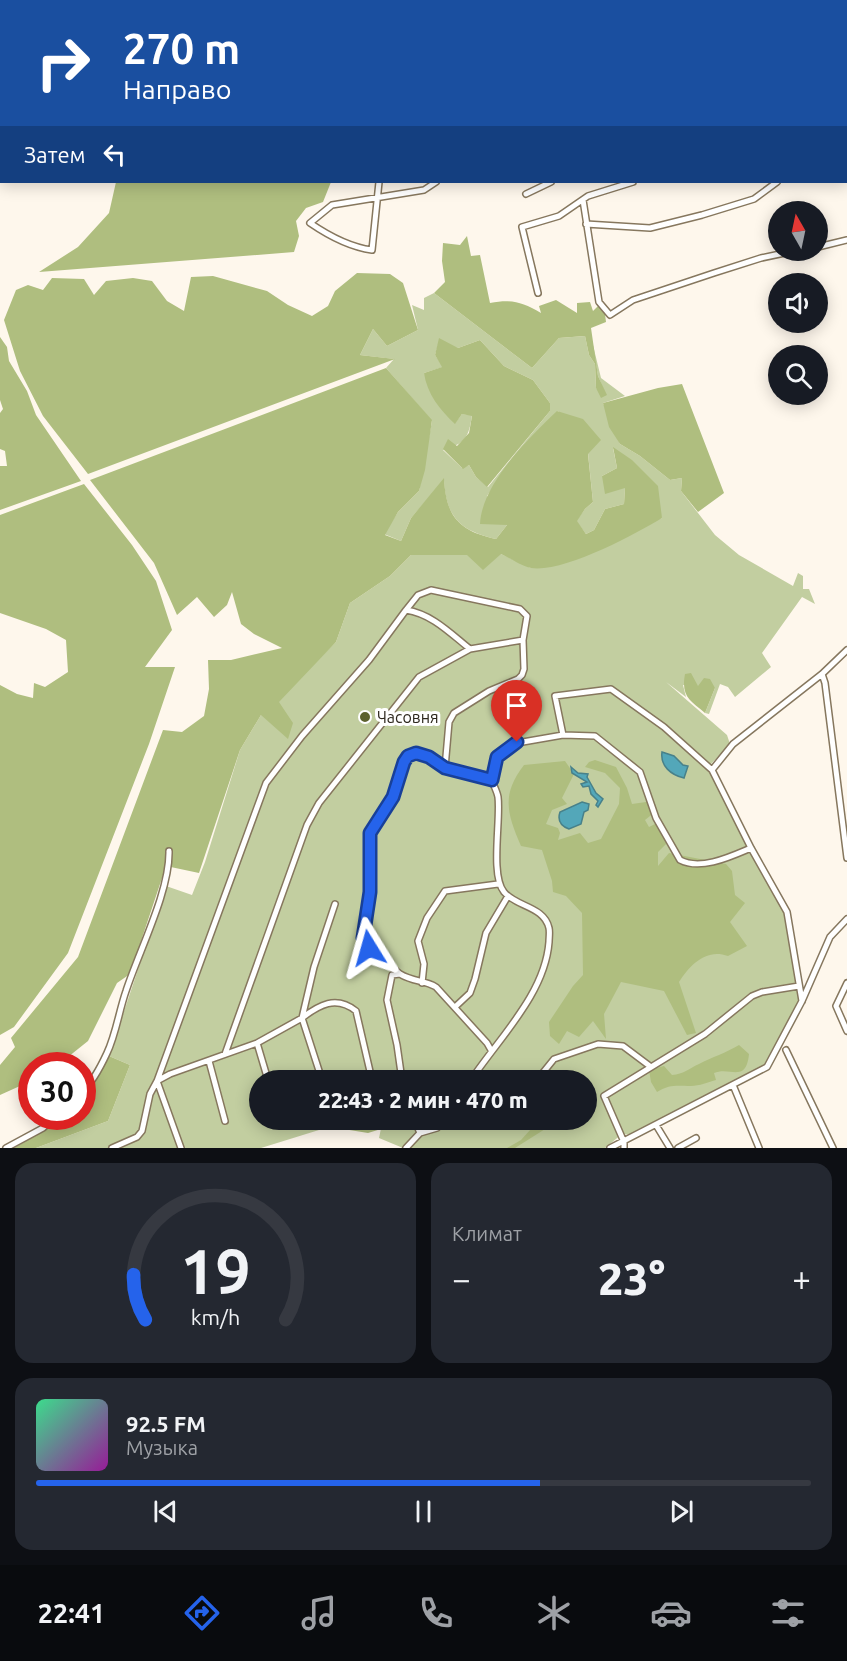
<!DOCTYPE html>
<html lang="ru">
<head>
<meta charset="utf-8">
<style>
  :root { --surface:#171b24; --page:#242831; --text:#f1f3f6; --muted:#9ea1a6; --line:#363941; --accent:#2563eb }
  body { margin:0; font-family:Ubuntu,sans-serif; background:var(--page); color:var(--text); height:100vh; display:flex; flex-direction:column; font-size:22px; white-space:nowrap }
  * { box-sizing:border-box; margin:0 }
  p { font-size:20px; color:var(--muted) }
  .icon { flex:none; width:33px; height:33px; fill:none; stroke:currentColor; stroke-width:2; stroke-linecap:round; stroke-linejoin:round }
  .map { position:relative; height:1148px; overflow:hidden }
  .drawer { display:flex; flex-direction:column; gap:15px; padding:15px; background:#0d0f14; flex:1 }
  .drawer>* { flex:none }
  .banner { position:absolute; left:0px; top:0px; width:848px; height:183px; box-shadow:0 3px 15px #0003; background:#1a4fa0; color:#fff; overflow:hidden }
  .needle { width:39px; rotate:351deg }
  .buttons { position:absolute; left:768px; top:201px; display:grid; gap:12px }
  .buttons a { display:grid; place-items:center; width:60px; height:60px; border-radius:50%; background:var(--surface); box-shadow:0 3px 15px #0003; font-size:30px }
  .speed { position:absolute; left:18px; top:1052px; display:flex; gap:12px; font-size:30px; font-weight:700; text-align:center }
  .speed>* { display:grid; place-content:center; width:78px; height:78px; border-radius:50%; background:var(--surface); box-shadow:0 3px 15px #0003; line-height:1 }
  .speed .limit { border:9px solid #d22; background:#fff; color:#111 }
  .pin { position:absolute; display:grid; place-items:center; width:51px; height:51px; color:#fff; margin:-62px -26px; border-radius:50% 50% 50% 0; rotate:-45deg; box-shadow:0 0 6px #0007 }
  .pin .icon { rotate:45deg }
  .me { position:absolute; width:66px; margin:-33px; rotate:352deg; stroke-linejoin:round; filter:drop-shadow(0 0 4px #0008) }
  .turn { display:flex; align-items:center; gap:21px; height:126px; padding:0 24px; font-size:27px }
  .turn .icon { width:78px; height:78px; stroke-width:2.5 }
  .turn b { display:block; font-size:42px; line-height:51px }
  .then { display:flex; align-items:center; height:57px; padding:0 24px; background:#0003; gap:12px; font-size:22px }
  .big { font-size:45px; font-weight:800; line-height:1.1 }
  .drawer .card { flex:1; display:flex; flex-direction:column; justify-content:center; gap:9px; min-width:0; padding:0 21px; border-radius:18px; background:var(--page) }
  .drawer .dial { align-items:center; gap:0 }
  .dial svg { height:156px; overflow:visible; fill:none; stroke:var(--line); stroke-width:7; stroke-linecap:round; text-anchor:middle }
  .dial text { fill:var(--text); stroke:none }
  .song { display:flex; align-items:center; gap:18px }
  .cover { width:72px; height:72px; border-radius:9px; background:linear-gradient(135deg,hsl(150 70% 55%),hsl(300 70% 35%)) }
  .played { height:6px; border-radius:3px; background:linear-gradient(90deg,var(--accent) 65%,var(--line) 65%) }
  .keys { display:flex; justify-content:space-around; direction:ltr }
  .heat { display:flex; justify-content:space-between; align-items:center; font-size:33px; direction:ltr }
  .drawer .tiles { flex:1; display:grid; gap:15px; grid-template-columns:1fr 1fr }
  .card:last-child { grid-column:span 2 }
  .trip { position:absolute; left:249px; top:1070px; width:348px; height:60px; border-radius:30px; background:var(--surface); box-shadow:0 3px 15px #0003; font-weight:800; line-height:60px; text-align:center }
  .tabs { display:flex; height:96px; justify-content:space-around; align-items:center; background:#090b0e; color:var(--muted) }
  .tabs .icon { width:42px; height:42px }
  .tabs .active { color:var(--accent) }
  .tabs b { font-size:27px; color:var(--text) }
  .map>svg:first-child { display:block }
</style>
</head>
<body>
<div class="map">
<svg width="847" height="1148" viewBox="0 0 847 1148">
  <rect width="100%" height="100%" fill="#fef7ec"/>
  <!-- green -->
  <path fill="#c2cea0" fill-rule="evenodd" d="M434,293L532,368L559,338L585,336L589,355L595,364L596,388L606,395L598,376L591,337L601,378L625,396L603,403L620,444L640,456L670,480L682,478L681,491L715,535L739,555L793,586L798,573L803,576V589H809L815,604L802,597L762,653L771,667L735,697L728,687L720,684L709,714L705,713L715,688L683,685L686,697L666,682L727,735L730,744L711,764L787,910L800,998L766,1064L668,1117L631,1135L622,1134L605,1148H403L379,1138L383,1119H586V1080H260V1119H325L319,1130L261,1148H36L108,1121L130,1065L109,1056L166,886L192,895L205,862L240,750L261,715L336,642L350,603L390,576L411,555L501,554L531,568L662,518L613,448L617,468L602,476L625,488L624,504L605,509L594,530L586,534L576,521L585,509L593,502L588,453L558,411C530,437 507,465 487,496L507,525L496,539C461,531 446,518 444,480L411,518L401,541L384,534L398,512L419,491L432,421L386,368L394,359L360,355L373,329L387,346L418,330L412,305L424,310V298ZM480,340L504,366L533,380L550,403V411L488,487L476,477L469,465L462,468L443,450C465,444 469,437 472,415L462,414L455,423L424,373L443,367L435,355L438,345L458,348Z"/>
  <!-- forest -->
  <path fill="#afbe7f" d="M116,182H331L323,202L306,208L296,221L299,236L294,252L39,272L78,247L109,213Z
    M467,236L471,256L480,255L490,303C512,299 522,302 541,313L539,306L556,300L577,313V303L590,302L593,311L598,306L605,314L606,322L591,328L598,376L607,395L601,398L596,388L595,364L589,355L585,336L559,338L532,368L434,293L445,282L442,261L443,243L460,245Z
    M357,273L390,274L403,283L418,330L387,346L373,329L360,355L395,359L88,474L43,416L20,371L4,320L16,290L28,285L43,290L52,278L84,279L94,295L106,281L133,278L152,281L167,301L184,311L191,277L213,276L267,291L288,305L312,316L328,306L335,291Z
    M0,337L7,347L9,361L27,391L36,415L81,481L0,510V466H7L5,451L0,449V413L3,409L0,400Z
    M439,338L458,348L480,340L504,366L533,380L550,403V411L487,487L476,477L469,465L463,469L443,449L448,439L457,446L469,433L472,416L462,414L455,424C440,410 427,394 424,373L442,367L435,355Z
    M386,368L432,420L425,470L419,491L398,512L385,535L401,541L411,518L444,478C446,518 460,531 496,539L507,525L480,524C482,483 529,438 557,411L583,419L601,440L588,454L593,502L585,509L577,521L586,534L594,530L605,509L624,504L625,488L605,494L602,476L617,468L613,447L632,460L658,486L662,518C634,535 563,573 531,568C521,566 510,558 501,554L483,570L467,555H411L390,576L350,603L336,642L279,702L293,723L288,739L261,715L240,750L199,873L166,866L130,974L117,983L88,1041L58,1065H32L31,1081L0,1095V1065L15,1047L11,1038L78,957L163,730L182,732L204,716L209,689L208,660H231L282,648L254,634L241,624L232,592L227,605L214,617L197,597L177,615L154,563L90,480Z
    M682,384L724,493L698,512L681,491L682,478L670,480L640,456L620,444L609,427L603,403L658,388Z
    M84,484L132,545L156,581L172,630L145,667H175L149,744L68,953L14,1027L0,1035V685L17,694L33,698L34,683L45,687L68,672L66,640L46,629L0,613V515Z
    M691,673L698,686L704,678L710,679L715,688L705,713C689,700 681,696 685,674Z
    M595,760L616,767L627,788L632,804L653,801L655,812L645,820L649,827L657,823L667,831L670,840L658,852V866L669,853L726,864L732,871L735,895L745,903L730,922L747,946L728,956C706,948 690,965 679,982L696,1033L687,1035L664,991L621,982L604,1014L606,1039L593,1021L579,1037L567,1031L559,1044L550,1036L549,1022L573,986L583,975L582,913L566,896L553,892L552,881L542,850L521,846C507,813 501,795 524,765L565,761L574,774L562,798L567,804L552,810L546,824L558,828L560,833L558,840L580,833L588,843L601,839L619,804L620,788L605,773L585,767L589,762Z
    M739,1045L749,1054C746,1084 730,1066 714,1073L716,1080C709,1082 699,1086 691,1086C677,1086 670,1084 657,1092L651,1082L649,1070L664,1066L672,1075C684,1074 688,1069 699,1064C712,1057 726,1053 739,1045Z
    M109,1056L130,1065L108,1121L36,1148H14L40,1133L59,1116H82L83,1096L90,1089Z
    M326,1119H386L381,1129L368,1133L325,1126Z
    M540,1119H561L515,1148H507L521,1140Z"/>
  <!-- water -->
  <path fill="#53a7b9" stroke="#48818a" stroke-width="1.5" d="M662,752L674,756L683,765L688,766L684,778C671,775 660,766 662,752Z
    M571,767L578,773L588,774L587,777L596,793L603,799L598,807L596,805L598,801L591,794L589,786L583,787L581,784L587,782L572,773Z
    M582,802L589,804L588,810L584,812L581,824L569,829C561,826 557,821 560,812Z"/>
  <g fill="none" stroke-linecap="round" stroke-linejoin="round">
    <defs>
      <path id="minor" d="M260,0L261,2
        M366,0V2
        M665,0L666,2
        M846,65L847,64
        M846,107L847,108
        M846,131L847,130
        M379,182L372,250C349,247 329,236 310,223L332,205L424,190L436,182
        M526,194L551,182
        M583,200L599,302L610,315L633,300L714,273L761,258L799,250
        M586,224L650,228L702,215L754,199L777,182
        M818,247L847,240
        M538,293L522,227L559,216L588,196L633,182
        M406,610L418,595L431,590L520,609L527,616L523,640L524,669L522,675L518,679L489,691L454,713L449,722L445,768
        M822,674L825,683L847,858
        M563,735L555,696L611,689L664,727L712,770L751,848L787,912L802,1001
        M712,770L733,744L822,674L847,650
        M400,974C413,982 425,980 436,987L487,1043L491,1050
        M422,983L424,964L418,941L427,918L445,891L498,884
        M847,983L836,1006L847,1031
        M455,1007L470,993L475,979L486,933L508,896
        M257,1043L268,1080
        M786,1050L833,1148
        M225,1054L307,825L319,803L419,677L470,649L523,640
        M209,1061L225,1121
        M322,1080L302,1018C319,1005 336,995 356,1011L372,1080
        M402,1080L397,1045L387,1000L392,975L400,974L369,948L363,938L370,892V833L393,797L404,762L408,756L416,753L429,757L445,768L492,780
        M471,1080C499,1038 545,994 549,942C549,938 550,932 549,928C544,906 516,907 504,892C490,875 501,819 498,797C497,791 493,785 492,779C492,772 496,764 497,757L517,743L563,735L595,736L640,772L656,818L680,860C701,871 732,856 751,848
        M537,1080L554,1059L598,1044L623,1046L651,1067
        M733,1085L759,1148
        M82,1092C93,1082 101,1066 107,1053C116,1034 119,1011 126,991C139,951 170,891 169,851
        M486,1119L491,1121L494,1119
        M656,1125L670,1148
        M420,1133L437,1128L443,1119
        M6,1148L43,1128L56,1116
        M112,1148L137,1137L142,1131L150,1094L157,1081L170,1074L257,1043L302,1018L314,967L335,904
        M181,1148L157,1081L266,783L302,736L369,660L406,610C432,614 450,633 470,649
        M406,1148L420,1133L414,1119
        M610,1148L767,1067L802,1001L830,937L847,919
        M624,1148V1142L604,1096L705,1034L752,996L762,992L799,986
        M678,1148L696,1138"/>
    </defs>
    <!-- minor casing -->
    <use href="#minor" stroke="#86775e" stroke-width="8"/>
    <!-- minor -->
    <use href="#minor" stroke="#fff" stroke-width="5"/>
  </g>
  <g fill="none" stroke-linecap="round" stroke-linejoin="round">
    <defs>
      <path id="route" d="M369,948L363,938L370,892V833L393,797L404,762L408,756L416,753L429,757L445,768L492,780L497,757L517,742"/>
    </defs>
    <!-- route casing -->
    <use href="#route" stroke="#184099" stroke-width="15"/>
    <!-- route -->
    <use href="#route" stroke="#2563eb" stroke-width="10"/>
  </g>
  <!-- markers -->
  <circle fill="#5c612e" stroke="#fff" stroke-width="2" cx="365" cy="717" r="6"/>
  <g text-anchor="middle" stroke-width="6" stroke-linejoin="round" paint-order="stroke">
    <!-- poi labels -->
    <g font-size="16" fill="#2d271d" stroke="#fff" text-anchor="start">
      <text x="377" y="723">Часовня</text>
    </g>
  </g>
</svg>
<div class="buttons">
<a><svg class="needle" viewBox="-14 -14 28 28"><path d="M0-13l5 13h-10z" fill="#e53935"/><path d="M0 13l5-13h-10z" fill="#9ea1a6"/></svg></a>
<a><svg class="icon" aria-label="sound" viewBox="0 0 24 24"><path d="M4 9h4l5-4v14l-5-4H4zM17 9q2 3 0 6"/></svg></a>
<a><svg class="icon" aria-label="search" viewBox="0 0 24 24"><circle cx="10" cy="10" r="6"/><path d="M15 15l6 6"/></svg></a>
</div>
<div class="speed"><div class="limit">30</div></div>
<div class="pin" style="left:517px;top:742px;background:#d93025"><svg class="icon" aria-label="arrive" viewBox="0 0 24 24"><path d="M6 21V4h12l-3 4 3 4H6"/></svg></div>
<svg class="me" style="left:369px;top:948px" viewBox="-20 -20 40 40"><path d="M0-17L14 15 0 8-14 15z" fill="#2563eb" stroke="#fff" stroke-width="4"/></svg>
<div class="trip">22:43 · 2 мин · 470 m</div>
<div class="banner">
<div class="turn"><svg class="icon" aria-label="right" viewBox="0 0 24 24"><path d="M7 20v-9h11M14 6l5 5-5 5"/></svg><div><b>270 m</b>Направо</div></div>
<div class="then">Затем<svg class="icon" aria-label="left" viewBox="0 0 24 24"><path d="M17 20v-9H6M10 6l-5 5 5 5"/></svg></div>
</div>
</div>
<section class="drawer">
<div class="tiles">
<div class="card dial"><svg viewBox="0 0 100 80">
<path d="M14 69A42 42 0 1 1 86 69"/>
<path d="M14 69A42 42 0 0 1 8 46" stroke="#2563eb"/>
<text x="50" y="56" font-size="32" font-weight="700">19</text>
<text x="50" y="72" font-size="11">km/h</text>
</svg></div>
<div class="card"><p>Климат</p>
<div class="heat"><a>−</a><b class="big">23°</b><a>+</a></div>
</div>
<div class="card">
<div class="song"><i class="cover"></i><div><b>92.5 FM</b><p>Музыка</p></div></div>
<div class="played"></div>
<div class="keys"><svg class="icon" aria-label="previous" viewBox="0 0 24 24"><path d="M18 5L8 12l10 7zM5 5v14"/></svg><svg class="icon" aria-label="pause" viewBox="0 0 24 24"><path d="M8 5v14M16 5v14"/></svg><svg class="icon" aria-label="next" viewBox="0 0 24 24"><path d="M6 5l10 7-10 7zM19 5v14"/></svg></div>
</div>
</div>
</section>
<nav class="tabs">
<b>22:41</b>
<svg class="icon active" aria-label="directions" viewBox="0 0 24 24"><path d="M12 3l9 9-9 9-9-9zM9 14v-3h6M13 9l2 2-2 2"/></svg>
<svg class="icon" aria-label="music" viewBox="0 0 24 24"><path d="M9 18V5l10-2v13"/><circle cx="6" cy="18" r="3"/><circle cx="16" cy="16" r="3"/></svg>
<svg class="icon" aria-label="phone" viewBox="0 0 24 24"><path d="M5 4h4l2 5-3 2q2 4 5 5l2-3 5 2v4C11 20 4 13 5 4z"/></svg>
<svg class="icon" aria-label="climate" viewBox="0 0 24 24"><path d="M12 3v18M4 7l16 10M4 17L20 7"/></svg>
<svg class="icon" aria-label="car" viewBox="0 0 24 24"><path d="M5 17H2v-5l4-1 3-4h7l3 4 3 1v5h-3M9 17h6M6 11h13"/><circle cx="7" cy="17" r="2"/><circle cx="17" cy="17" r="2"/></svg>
<svg class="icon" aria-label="filters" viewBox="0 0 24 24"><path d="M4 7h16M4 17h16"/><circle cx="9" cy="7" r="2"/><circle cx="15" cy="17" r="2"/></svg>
</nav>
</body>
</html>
